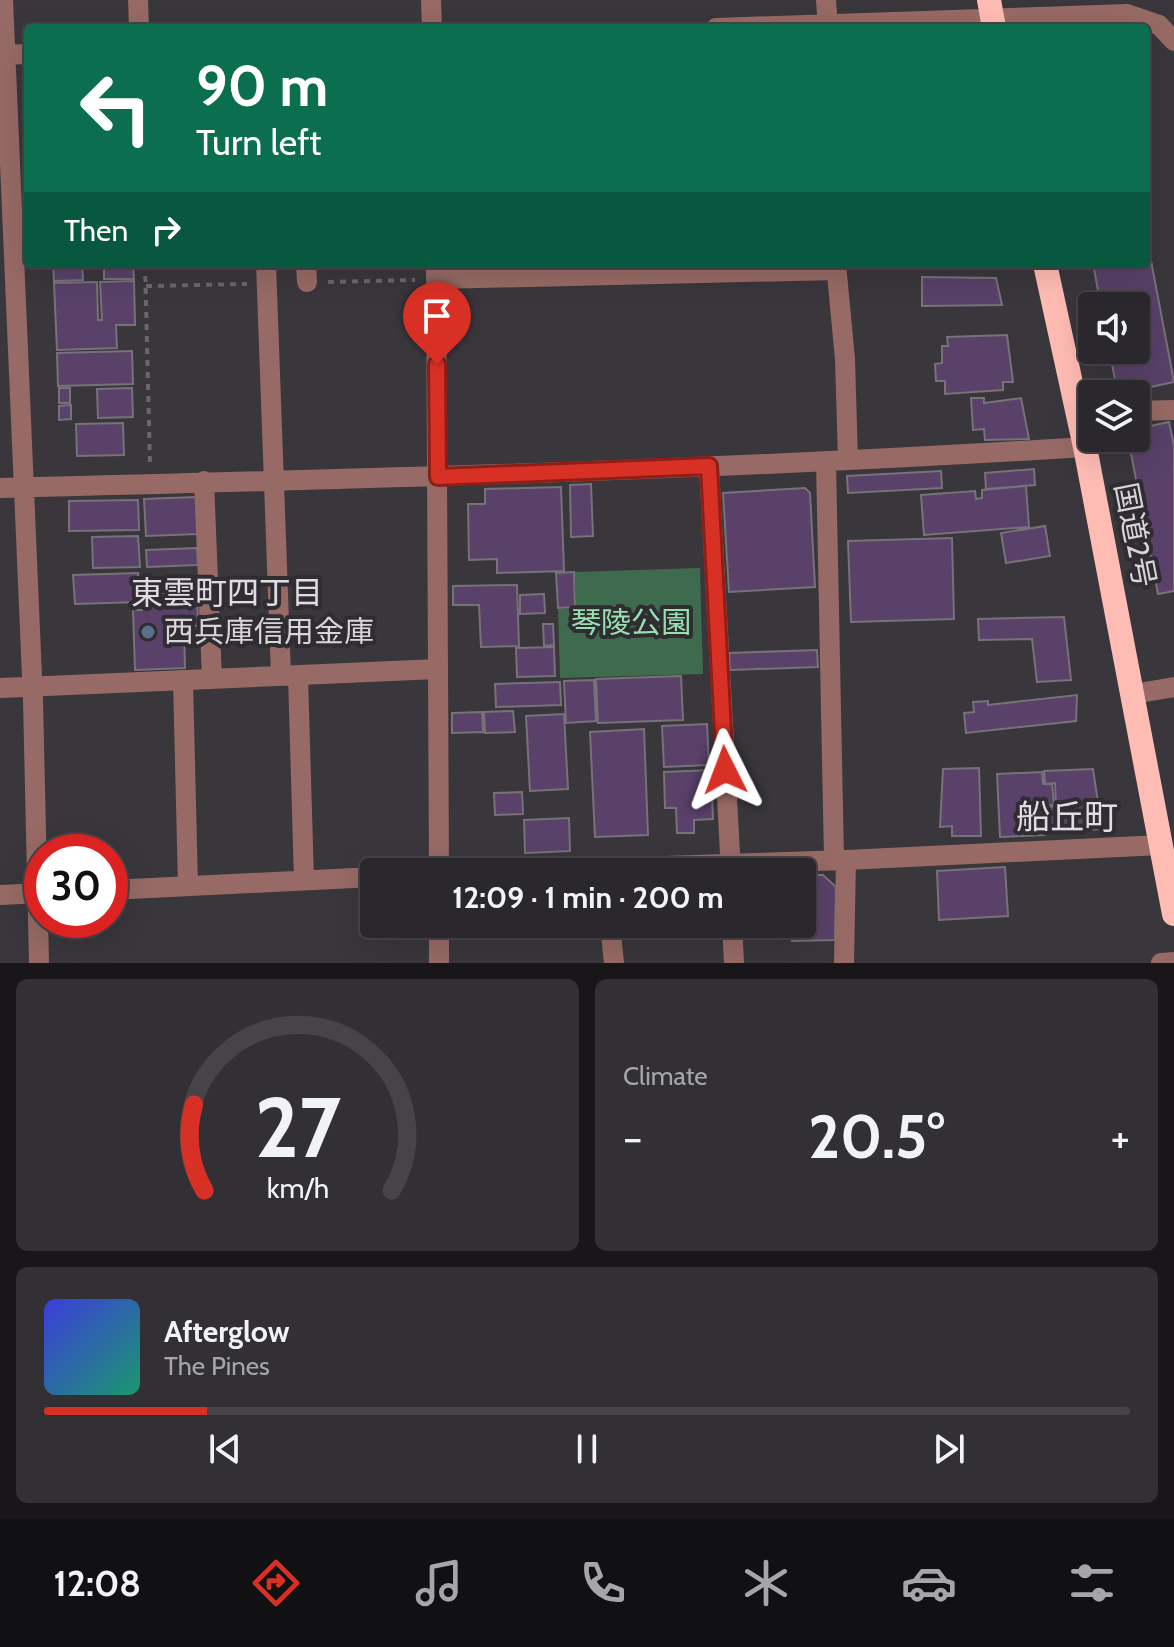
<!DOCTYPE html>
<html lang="en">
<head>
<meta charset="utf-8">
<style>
  :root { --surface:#2b282d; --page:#333035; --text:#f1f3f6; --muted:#a6a6aa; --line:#474449; --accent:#d93025 }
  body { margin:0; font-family:Cabin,"Noto Sans JP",sans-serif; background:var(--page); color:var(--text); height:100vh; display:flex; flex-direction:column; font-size:30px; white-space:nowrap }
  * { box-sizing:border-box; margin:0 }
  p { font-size:26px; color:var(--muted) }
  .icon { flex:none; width:44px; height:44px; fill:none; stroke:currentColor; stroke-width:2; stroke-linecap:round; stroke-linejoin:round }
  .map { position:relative; height:963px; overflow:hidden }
  .panel { display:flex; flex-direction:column; gap:16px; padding:16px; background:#181619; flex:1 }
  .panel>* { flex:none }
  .banner { position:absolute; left:24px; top:24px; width:1126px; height:244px; border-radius:8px; box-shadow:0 8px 32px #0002,0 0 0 2px var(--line); background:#0b6e4f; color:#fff; overflow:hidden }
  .buttons { position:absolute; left:1078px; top:292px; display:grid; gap:16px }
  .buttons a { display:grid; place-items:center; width:72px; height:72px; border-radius:8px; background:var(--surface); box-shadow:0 8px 32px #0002,0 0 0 2px var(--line); font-size:40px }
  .speed { position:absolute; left:24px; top:834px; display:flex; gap:16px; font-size:40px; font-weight:700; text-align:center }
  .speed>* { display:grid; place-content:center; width:104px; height:104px; border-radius:50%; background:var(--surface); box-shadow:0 8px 32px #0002,0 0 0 2px var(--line); line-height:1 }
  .speed .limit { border:12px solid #d22; background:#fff; color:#111 }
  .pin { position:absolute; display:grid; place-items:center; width:68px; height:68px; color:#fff; margin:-82px -34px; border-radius:50% 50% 50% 0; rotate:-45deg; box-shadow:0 0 8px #0007 }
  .pin .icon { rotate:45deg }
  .me { position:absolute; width:88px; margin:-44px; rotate:357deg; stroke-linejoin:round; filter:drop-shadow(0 0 6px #0008) }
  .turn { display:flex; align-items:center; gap:28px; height:168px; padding:0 40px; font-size:36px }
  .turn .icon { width:104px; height:104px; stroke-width:2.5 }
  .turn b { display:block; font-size:56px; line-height:68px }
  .then { display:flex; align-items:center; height:76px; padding:0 40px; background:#0003; gap:16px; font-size:30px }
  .big { font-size:60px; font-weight:700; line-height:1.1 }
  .panel .tile { flex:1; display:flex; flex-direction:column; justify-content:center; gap:12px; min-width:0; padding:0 28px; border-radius:12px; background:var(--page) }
  .panel .dial { align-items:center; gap:0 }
  .dial svg { height:208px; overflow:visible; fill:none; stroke:var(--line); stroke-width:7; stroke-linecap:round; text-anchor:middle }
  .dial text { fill:var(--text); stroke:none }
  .song { display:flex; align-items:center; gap:24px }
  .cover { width:96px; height:96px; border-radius:12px; background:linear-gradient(135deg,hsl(240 70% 55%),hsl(160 70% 35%)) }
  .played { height:8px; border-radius:4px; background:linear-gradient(90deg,var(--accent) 15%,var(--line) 15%) }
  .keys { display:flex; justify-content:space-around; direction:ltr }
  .heat { display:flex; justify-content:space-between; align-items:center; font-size:44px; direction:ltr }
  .panel .tiles { flex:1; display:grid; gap:16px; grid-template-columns:1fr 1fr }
  .tile:last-child { grid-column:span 2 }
  .trip { position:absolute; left:360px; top:858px; width:456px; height:80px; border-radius:8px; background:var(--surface); box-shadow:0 8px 32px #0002,0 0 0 2px var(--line); font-weight:700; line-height:80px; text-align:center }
  .tabs { display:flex; height:128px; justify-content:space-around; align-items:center; background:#111012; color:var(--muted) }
  .tabs .icon { width:56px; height:56px }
  .tabs .active { color:var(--accent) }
  .tabs b { font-size:36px; color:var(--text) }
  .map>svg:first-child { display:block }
</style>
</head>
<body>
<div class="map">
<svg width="1174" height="963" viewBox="0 0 1174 963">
  <rect width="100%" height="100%" fill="#39363c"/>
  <!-- green -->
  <path fill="#3e6b4d" d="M700,568L703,674L560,678L558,609L576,608L575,572Z"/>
  <!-- building -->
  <path fill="#594169" stroke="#767278" stroke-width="2" d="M1146,234L1174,382L1118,394L1109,350H1136V306H1101L1093,264H1146Z
    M53,264H82L83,280L54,281Z
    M104,264H133L134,279H104Z
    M922,277L996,278L1002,305L922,306Z
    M134,281L135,325H116L117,348L57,350L54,283L97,282L98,320H102L100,282Z
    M1007,335L1013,382H1003V390L945,394V381H936L935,364L942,363V346H948L947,337Z
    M132,351L133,384L58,386L57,353Z
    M59,388H70V403H59Z
    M132,388L133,417L98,418L97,389Z
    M971,398H984V403L1021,398L1029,439L985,440L984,429L973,430Z
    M71,405V419L59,420V406Z
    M1169,422L1174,446V591L1158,594L1128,438H1136V429Z
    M123,423L124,455L77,456L76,424Z
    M1034,469L1035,485L986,489L985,473Z
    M941,471L942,488L848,493L847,476Z
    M591,484L593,536L571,537L570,485Z
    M1026,486L1029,527L924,535L921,495L975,491L976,499L982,498V490Z
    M561,487L564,571L497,573V559L469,560L468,504H485V489Z
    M805,488L810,493L815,587L729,592L723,493Z
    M196,497L198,534L146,536L144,499Z
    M138,500L139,530L69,531V501Z
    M1045,526L1050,556L1006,563L1001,533Z
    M138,536L140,567L93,568L92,537Z
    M952,538L954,619L851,622L848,541Z
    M197,548L198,565L147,567L146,550Z
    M574,572L575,607L558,608L556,573Z
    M138,573L139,602L75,604L73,575Z
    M517,585L519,646L481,647L479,605H453V586Z
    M197,592L198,626H184L185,668L135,670L133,610H150V594Z
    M544,594L545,613L520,614V595Z
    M1064,617L1071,680L1037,682L1032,639L979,640L978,619Z
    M543,624H553L554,645L544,646Z
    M554,647L555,676L517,677L516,648Z
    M817,650L818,667L730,670L729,653Z
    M681,676L683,720L598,723L596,679Z
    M594,680L596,721L566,723L564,681Z
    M560,682L561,705L496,707L495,684Z
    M1077,695L1076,721L966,733L964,713L974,712L973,702L988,701V705Z
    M513,711L515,732L485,733L484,712Z
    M482,712L483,732L452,733V713Z
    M564,714L568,789L530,791L526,716Z
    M707,724L709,765L664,767L662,726Z
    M644,729L648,835L595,837L590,732Z
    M979,768L981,836H952V826L940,827L943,769Z
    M1093,769L1102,829L1050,832L1048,807L1056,806L1055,783L1045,784L1044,771Z
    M711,770L713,819L694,820V833H677L676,808H665L664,772Z
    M1042,772L1043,784H1052L1054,805H1043L1045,835L1000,837L997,774Z
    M522,792L523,814L495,815L494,793Z
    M569,818L570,851L525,853L524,820Z
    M1005,867L1008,916L939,920L937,871Z
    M802,875H823L836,887L835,940L792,941L791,924H802Z"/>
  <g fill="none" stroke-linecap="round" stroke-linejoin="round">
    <!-- path -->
    <path stroke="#69666c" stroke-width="4" stroke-dasharray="6 6" stroke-linecap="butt" d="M145,264L150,464
      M328,282L415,280
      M146,286L247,284"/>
    <!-- minor -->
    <path stroke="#976a65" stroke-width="20" d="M3,0L33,700L39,963
      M138,0L139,28
      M431,0L432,28
      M826,0L828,28
      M716,28L1127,14L1159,25L1174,41
      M0,55L28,54
      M266,264L281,676
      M306,264L307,282
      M436,264L439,872
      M836,264L845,359L848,460
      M436,279L836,270
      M1136,411L1174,410
      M826,461L834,859
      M709,466L731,872
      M204,481L212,679
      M0,488C362,479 724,470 1085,447
      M298,676L304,880
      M183,680L188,886
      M0,688L438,669
      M1133,694L1174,687
      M477,872L846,860L1161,845
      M110,890L374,877
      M0,895L42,893
      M439,924V963
      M610,924L614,963
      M732,924L734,963
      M844,963L846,860
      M1161,963L1174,962"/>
    <!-- highway -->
    <path stroke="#febcb4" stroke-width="24" d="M989,0L994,28
      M1045,264L1085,447L1174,914"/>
  </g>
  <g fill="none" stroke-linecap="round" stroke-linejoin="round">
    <defs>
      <path id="route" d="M437,364L438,477L709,466L725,770"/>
    </defs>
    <!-- route casing -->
    <use href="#route" stroke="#8d1f18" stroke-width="20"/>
    <!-- route -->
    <use href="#route" stroke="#d93025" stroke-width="14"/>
  </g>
  <!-- markers -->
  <circle fill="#5c6f8a" stroke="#2f2c32" stroke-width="3" cx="148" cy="632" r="8"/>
  <g text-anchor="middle" stroke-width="8" stroke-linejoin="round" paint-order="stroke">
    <!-- street labels -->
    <g font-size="30" fill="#d7d5d9" stroke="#2f2c32">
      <text transform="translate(1135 535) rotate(79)" y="10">国道2号</text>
    </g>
    <!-- park labels -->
    <g font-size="30" fill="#97dfae" stroke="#2f2c32">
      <text x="631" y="633">琴陵公園</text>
    </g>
    <!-- poi labels -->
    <g font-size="30" fill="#d7d5d9" stroke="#2f2c32" text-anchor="start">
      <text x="164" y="642">西兵庫信用金庫</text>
    </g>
    <!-- neighbourhood labels -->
    <g font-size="32" fill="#e1dce4" stroke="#2f2c32">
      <text x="227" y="604">東雲町四丁目</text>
    </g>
    <!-- quarter labels -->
    <g font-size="34" fill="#e1dce4" stroke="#2f2c32">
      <text x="1067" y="829">船丘町</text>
    </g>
  </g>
</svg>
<div class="buttons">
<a><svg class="icon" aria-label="sound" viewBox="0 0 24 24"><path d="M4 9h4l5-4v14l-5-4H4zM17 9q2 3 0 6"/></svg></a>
<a><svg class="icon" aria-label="layers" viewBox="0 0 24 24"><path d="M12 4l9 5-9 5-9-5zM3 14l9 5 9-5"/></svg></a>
</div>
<div class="speed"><div class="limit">30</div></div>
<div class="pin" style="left:437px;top:364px;background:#d93025"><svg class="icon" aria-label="arrive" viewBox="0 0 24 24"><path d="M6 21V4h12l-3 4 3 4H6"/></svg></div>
<svg class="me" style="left:725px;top:770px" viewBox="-20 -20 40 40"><path d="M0-17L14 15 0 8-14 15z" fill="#d93025" stroke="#fff" stroke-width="4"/></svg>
<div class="trip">12:09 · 1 min · 200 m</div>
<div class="banner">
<div class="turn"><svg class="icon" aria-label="left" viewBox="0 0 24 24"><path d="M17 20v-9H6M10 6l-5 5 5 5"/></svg><div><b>90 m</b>Turn left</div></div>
<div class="then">Then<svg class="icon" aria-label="right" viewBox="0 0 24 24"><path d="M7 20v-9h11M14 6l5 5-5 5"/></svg></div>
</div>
</div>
<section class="panel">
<div class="tiles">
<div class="tile dial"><svg viewBox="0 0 100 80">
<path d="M14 69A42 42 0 1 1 86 69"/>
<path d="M14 69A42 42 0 0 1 10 36" stroke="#d93025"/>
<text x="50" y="56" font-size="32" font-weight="700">27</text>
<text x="50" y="72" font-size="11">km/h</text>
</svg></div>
<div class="tile"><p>Climate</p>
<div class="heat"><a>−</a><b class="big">20.5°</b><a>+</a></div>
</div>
<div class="tile">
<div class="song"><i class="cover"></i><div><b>Afterglow</b><p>The Pines</p></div></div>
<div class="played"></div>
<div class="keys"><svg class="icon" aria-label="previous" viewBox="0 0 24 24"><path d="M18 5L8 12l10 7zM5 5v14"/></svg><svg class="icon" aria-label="pause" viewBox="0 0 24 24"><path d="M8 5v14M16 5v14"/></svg><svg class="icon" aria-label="next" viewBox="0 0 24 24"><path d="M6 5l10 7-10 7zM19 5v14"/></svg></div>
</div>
</div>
</section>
<nav class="tabs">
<b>12:08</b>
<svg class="icon active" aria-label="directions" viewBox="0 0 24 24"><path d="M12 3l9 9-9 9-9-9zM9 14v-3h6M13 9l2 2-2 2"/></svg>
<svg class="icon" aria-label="music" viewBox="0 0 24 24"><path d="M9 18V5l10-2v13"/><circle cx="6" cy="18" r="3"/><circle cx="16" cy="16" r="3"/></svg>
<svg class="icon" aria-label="phone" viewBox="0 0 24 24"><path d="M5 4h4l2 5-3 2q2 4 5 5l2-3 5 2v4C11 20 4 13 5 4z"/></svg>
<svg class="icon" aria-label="climate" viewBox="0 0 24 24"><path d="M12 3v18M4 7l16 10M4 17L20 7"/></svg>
<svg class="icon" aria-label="car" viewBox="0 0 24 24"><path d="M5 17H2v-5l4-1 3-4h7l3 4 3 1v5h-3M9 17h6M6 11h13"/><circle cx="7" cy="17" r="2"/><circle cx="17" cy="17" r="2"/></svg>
<svg class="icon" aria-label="filters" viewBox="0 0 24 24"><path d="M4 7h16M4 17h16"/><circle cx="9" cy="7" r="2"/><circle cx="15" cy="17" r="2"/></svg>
</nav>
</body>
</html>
